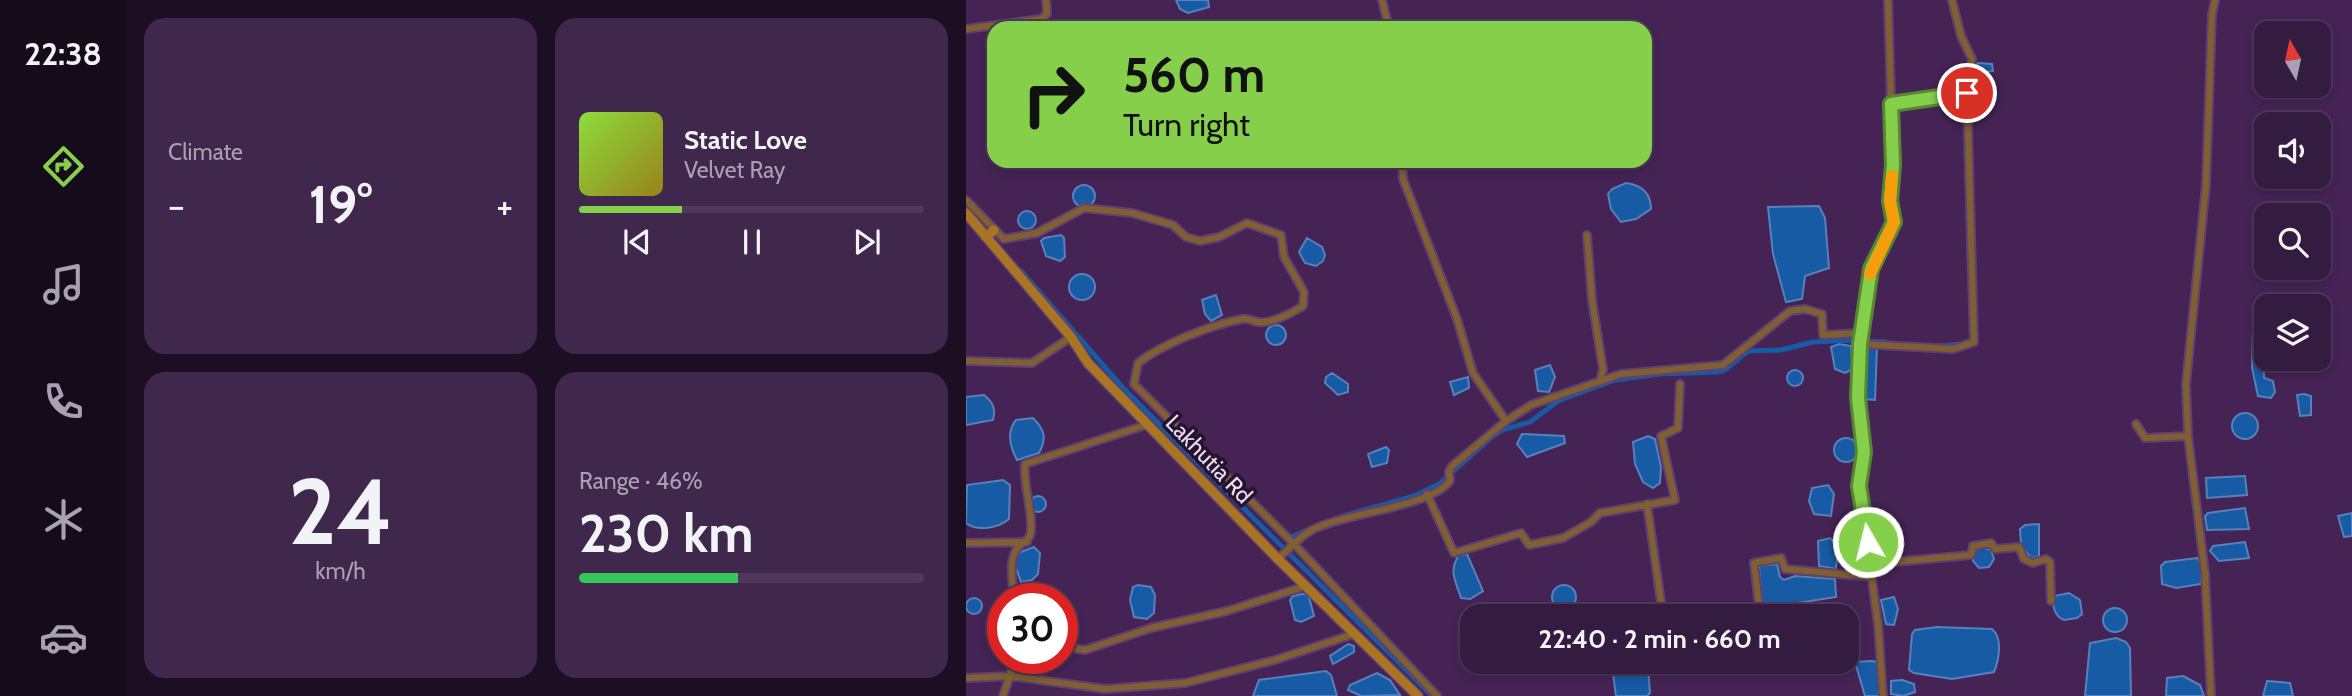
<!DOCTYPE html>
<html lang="en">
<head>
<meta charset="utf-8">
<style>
  :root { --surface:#341b40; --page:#3f284b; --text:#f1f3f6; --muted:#a9a1b1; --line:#4e3959; --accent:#86cf4b }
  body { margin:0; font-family:Cabin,sans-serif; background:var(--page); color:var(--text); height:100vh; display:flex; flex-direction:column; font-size:26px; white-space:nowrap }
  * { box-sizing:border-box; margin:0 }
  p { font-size:23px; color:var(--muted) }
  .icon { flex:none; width:38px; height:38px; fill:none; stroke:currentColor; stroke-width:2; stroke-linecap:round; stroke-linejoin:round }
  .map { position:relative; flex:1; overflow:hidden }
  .details { display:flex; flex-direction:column; gap:18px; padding:18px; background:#1d0f23; width:840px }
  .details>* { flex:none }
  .hud { position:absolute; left:21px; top:21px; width:665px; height:147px; border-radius:21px; box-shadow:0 4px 10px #0003,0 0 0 2px var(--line); background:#86cf4b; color:#111; overflow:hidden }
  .needle { width:46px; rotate:351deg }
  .controls { position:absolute; left:1288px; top:21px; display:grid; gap:14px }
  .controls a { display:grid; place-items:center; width:77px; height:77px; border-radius:14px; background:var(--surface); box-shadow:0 4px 10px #0003,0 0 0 2px var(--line); font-size:35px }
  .speed { position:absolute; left:21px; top:583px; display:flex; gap:14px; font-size:35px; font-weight:700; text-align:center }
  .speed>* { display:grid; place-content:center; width:91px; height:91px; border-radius:50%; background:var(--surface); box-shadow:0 4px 10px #0003,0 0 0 2px var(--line); line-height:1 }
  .speed .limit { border:10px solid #d22; background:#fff; color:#111 }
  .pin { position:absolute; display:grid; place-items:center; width:60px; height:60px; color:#fff; margin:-30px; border:4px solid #fff; border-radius:50%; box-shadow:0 2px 7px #0007 }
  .me { position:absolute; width:77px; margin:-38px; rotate:352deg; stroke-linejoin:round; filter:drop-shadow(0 0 5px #0008) }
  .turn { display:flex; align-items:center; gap:24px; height:147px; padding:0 21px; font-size:32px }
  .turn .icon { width:91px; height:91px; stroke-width:2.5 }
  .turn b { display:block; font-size:49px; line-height:60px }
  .big { font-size:52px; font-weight:700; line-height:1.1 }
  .details .card { flex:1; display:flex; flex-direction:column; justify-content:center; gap:10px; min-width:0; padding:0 24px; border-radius:21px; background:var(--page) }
  .details .dial { align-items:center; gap:0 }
  .dial b { font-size:91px; line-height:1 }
  .song { display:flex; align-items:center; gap:21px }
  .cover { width:84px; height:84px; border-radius:10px; background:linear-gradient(135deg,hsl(90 70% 55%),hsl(50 70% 35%)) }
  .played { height:7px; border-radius:4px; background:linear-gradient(90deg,var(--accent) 30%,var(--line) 30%) }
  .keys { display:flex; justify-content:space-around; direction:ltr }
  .heat { display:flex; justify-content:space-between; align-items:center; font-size:38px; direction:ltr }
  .charge { height:10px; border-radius:5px; background:linear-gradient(90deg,#34c759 46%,var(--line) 0) }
  .details .tiles { flex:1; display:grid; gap:18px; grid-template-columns:repeat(2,1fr) }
  .trip { position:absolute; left:494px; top:604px; width:399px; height:70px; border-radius:21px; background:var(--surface); box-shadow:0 4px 10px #0003,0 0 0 2px var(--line); font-weight:700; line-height:70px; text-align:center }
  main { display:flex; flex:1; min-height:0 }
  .tab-bar { display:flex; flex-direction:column; width:126px; justify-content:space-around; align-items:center; background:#150b1a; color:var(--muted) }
  .tab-bar .icon { width:49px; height:49px }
  .tab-bar .current { color:var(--accent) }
  .tab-bar b { font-size:32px; color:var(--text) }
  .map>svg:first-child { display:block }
</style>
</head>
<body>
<main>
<nav class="tab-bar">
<b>22:38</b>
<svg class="icon current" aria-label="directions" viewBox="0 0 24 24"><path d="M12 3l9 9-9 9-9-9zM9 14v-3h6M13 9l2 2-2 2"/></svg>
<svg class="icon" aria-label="music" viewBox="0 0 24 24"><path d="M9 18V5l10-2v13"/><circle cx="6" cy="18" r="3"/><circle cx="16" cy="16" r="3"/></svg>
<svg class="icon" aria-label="phone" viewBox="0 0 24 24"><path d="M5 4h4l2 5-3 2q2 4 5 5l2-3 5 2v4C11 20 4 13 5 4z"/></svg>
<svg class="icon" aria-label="climate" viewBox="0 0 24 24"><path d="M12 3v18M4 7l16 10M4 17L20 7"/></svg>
<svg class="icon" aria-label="car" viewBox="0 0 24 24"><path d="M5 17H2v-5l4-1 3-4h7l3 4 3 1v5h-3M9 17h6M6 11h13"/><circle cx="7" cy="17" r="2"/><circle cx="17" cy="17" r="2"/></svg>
</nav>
<section class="details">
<div class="tiles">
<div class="card"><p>Climate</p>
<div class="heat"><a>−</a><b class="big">19°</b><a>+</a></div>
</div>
<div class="card">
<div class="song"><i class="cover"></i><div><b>Static Love</b><p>Velvet Ray</p></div></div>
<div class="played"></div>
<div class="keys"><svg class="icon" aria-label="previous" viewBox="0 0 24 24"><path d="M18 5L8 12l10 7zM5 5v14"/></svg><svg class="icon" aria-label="pause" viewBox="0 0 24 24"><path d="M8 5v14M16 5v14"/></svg><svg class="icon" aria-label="next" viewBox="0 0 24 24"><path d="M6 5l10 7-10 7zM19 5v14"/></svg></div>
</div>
<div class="card dial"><b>24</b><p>km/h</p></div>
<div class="card"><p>Range · 46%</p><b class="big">230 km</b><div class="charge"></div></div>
</div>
</section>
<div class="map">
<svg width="1386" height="696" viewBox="0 0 1386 696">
  <rect width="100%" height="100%" fill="#452455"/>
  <!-- water -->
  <path fill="#165ba3" stroke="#5781bc" stroke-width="2" d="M210,0H242L243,7L222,13L214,9Z
    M1012,63L1026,64L1027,71L1009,74L1006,70Z
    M660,183C675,185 685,193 685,209L670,219L655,222L645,209L642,194L646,189Z
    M107 196a11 11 0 1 1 22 0a11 11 0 1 1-22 0Z
    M853,206L859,218L863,268L839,276L836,299L820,302L807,254L802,207Z
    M52 220a9 9 0 1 1 18 0a9 9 0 1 1-18 0Z
    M95,235L98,238L99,257L94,261L80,256L75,241L78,238Z
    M341,238L356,247L359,255L357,261L350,266L339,263L333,252Z
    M103 287a13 13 0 1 1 26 0a13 13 0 1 1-26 0Z
    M250,295L256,315L245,321L239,314L236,300Z
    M300 335a10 10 0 1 1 20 0a10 10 0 1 1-20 0Z
    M1287,330H1297L1298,378L1307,381L1309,392L1305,398L1292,396L1286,368Z
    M873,344L885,346L887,369L879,373L869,369L865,347Z
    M899,346L911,347L909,400L897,399Z
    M584,365L589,377L583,392L572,391L569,370Z
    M821 378a8 8 0 1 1 16 0a8 8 0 1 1-16 0Z
    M366,373L382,384V392L372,395L359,383L360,377Z
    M502,377L503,388L488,395L484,382Z
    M1338,394L1345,396V415L1334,416L1331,395Z
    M18,395C27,402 30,409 27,420L0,425V397Z
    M1266 426a13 13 0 1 1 26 0a13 13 0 1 1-26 0Z
    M67,418C79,430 81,438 73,453L51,460C44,447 40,432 50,420Z
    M556,434L598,436L599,443L561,457L551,444Z
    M682,436L689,439L695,467L694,483L687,488L677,482L669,464L667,442Z
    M868 450a12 12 0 1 1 24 0a12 12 0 1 1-24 0Z
    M420,447L423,450L421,463L406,467L402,454Z
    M1279,476L1281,495L1241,498L1240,478Z
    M37,480L44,485L43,519C32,528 12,532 0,523L1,485Z
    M862,485L868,494L865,516L848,514L843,501L846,488Z
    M64 504a8 8 0 1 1 16 0a8 8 0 1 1-16 0Z
    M1279,508L1283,529L1241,530L1239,516L1242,513Z
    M1386,513V536L1378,537L1372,516Z
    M1073,524V557L1065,558L1055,545L1054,529L1059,525Z
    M864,538L872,546L870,569L853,566L852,541Z
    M1279,542L1283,558L1253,561L1244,551L1247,546Z
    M68,547L74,553L72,574L66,580L55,582L49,565L52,553Z
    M1016,547L1025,550L1028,559L1023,567L1013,568L1007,561L1008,552Z
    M501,554L517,591L504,599L495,598C490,582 482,571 493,555Z
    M1231,558L1235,562V584L1210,588L1196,584L1195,566L1199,562Z
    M811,564L814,577L818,580L829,576L869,579L870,597L819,605L814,611L815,616H797L793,566Z
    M586 597a12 12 0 1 1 24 0a12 12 0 1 1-24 0Z
    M172,585L185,587L189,595L188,613L181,619L168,617L164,600L167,587Z
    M342,593L348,616L335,622L329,620L324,600L327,596Z
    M1103,593L1114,600L1116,614L1111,618L1098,620C1089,617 1085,604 1088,596Z
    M928,597L932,609L928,625L920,624L915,600Z
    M0 606a8 8 0 1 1 16 0a8 8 0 1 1-16 0Z
    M1137 620a12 12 0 1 1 24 0a12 12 0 1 1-24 0Z
    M971,627L1026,629C1037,638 1033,660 1028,672L986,679L948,673L943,670L946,634L949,630Z
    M1150,638L1160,642L1164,648L1165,696H1119L1124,643Z
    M382,644L388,646V652L367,664L364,656Z
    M905,661L912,662L915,696H899L889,662Z
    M678,662L682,667L684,693L681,696H650L646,667L650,664Z
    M360,671L365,675L371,696H287L293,680Z
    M411,673L424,680L434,695L395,696L382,690L384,685Z
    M1217,676L1234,685L1238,696H1200L1201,678Z
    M936,680L948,684L949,692L937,696L925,694V681Z
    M1301,681L1324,683L1327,696H1297Z"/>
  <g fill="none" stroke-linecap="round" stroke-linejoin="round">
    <!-- canal -->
    <path stroke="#165ba3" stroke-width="5" d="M1000,150L1005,315
      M55,271L157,388L466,696
      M899,341L920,342
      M972,346L997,344
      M377,516L448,496L473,484L526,437L536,430L564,422L592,401L649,380L694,374L751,372L759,370L782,351L815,350L847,342L892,340
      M325,537L357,523"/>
    <defs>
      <path id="street" d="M416,0L423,28
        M0,29L75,19L81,14L80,0
        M925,105L1001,93
        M0,200L38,239L71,233L118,208L166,213L207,225L220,237L234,241L253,237L281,223L315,235L318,257L338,292L337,306C326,313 305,324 292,322C285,321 283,318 276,319C245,325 196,344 172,363L168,384L328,544L471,696
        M621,235L626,300L637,369L634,381
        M894,344L987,349L1008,342L1001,93L1006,59L995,36L986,0
        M0,361L66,363L105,337
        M540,421L565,405L655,374L757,365L824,311L839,309L856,314L857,335L895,333
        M1170,424L1179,438L1222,436
        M461,494L488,553L555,533L563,545L597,538L625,522L634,513L709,500L695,436L712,428L714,384
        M681,504L697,616
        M0,543L61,542
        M312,559C323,549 333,537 346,530C377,513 463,508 484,481L483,472L486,466L540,421L507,373L491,319L437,179L436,161
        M905,564L1005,555L1007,546L1025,543L1029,549L1053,547L1058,559L1067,563L1080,559L1084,562L1085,601
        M49,598C46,585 43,562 50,550C56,541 65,542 65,529C66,507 57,486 59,464L183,424
        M715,616L793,606L788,563L815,558L819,569L906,577
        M96,646L119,650L185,628L261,611L340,586
        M0,678L44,676L139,689L219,683L309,660L388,634
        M37,696L50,658
        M917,696L912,624L893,486L898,452L893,398L897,307L905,269L928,222L924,201L927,165L922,0
        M1245,696L1239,573L1222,436L1220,384L1240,185L1246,14L1249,0"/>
      <path id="secondary" d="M0,213L105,337L122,363L312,559L452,696
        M20,237L28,230"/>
    </defs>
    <!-- street casing -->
    <use href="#street" stroke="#60416f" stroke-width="10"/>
    <!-- secondary casing -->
    <use href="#secondary" stroke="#60416f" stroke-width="12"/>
    <!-- street -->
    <use href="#street" stroke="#805f32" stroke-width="6"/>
    <!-- secondary -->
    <use href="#secondary" stroke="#a97524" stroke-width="9"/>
  </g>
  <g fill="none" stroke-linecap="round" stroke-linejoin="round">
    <defs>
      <path id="route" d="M902,542L893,486L898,452L892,398L894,344L905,269L928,222L924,201L927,165L925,104L1001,93"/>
    </defs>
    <!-- route casing -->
    <use href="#route" stroke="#578731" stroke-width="18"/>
    <!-- route -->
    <use href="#route" stroke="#86cf4b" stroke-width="12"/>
    <!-- slow -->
    <path stroke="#f59e0b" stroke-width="12" d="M904,274L928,222L924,201L926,176"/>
  </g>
  <g text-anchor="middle" stroke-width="7" stroke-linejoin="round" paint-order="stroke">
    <!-- street labels -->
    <g font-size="23" fill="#eedaf8" stroke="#24152b">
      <text transform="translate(243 459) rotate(46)" y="8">Lakhutia Rd</text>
    </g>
  </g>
</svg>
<div class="controls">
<a><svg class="needle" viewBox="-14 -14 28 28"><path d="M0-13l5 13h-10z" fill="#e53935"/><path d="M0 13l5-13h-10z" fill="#a9a1b1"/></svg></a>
<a><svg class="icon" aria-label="sound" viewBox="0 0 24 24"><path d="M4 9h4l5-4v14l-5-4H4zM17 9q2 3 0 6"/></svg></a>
<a><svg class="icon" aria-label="search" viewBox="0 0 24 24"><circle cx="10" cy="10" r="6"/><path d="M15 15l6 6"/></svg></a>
<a><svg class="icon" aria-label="layers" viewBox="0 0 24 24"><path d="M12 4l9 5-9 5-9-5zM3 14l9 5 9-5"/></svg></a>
</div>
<div class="speed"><div class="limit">30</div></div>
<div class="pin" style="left:1001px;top:93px;background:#d93025"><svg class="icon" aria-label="arrive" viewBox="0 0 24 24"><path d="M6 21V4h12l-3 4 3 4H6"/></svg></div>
<svg class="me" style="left:902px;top:542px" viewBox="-20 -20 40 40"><circle r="17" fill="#86cf4b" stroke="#fff" stroke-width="3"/><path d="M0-11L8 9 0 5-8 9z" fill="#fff"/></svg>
<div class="trip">22:40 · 2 min · 660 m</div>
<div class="hud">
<div class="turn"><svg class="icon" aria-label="right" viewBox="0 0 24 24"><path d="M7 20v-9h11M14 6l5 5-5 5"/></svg><div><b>560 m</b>Turn right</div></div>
</div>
</div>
</main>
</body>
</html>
